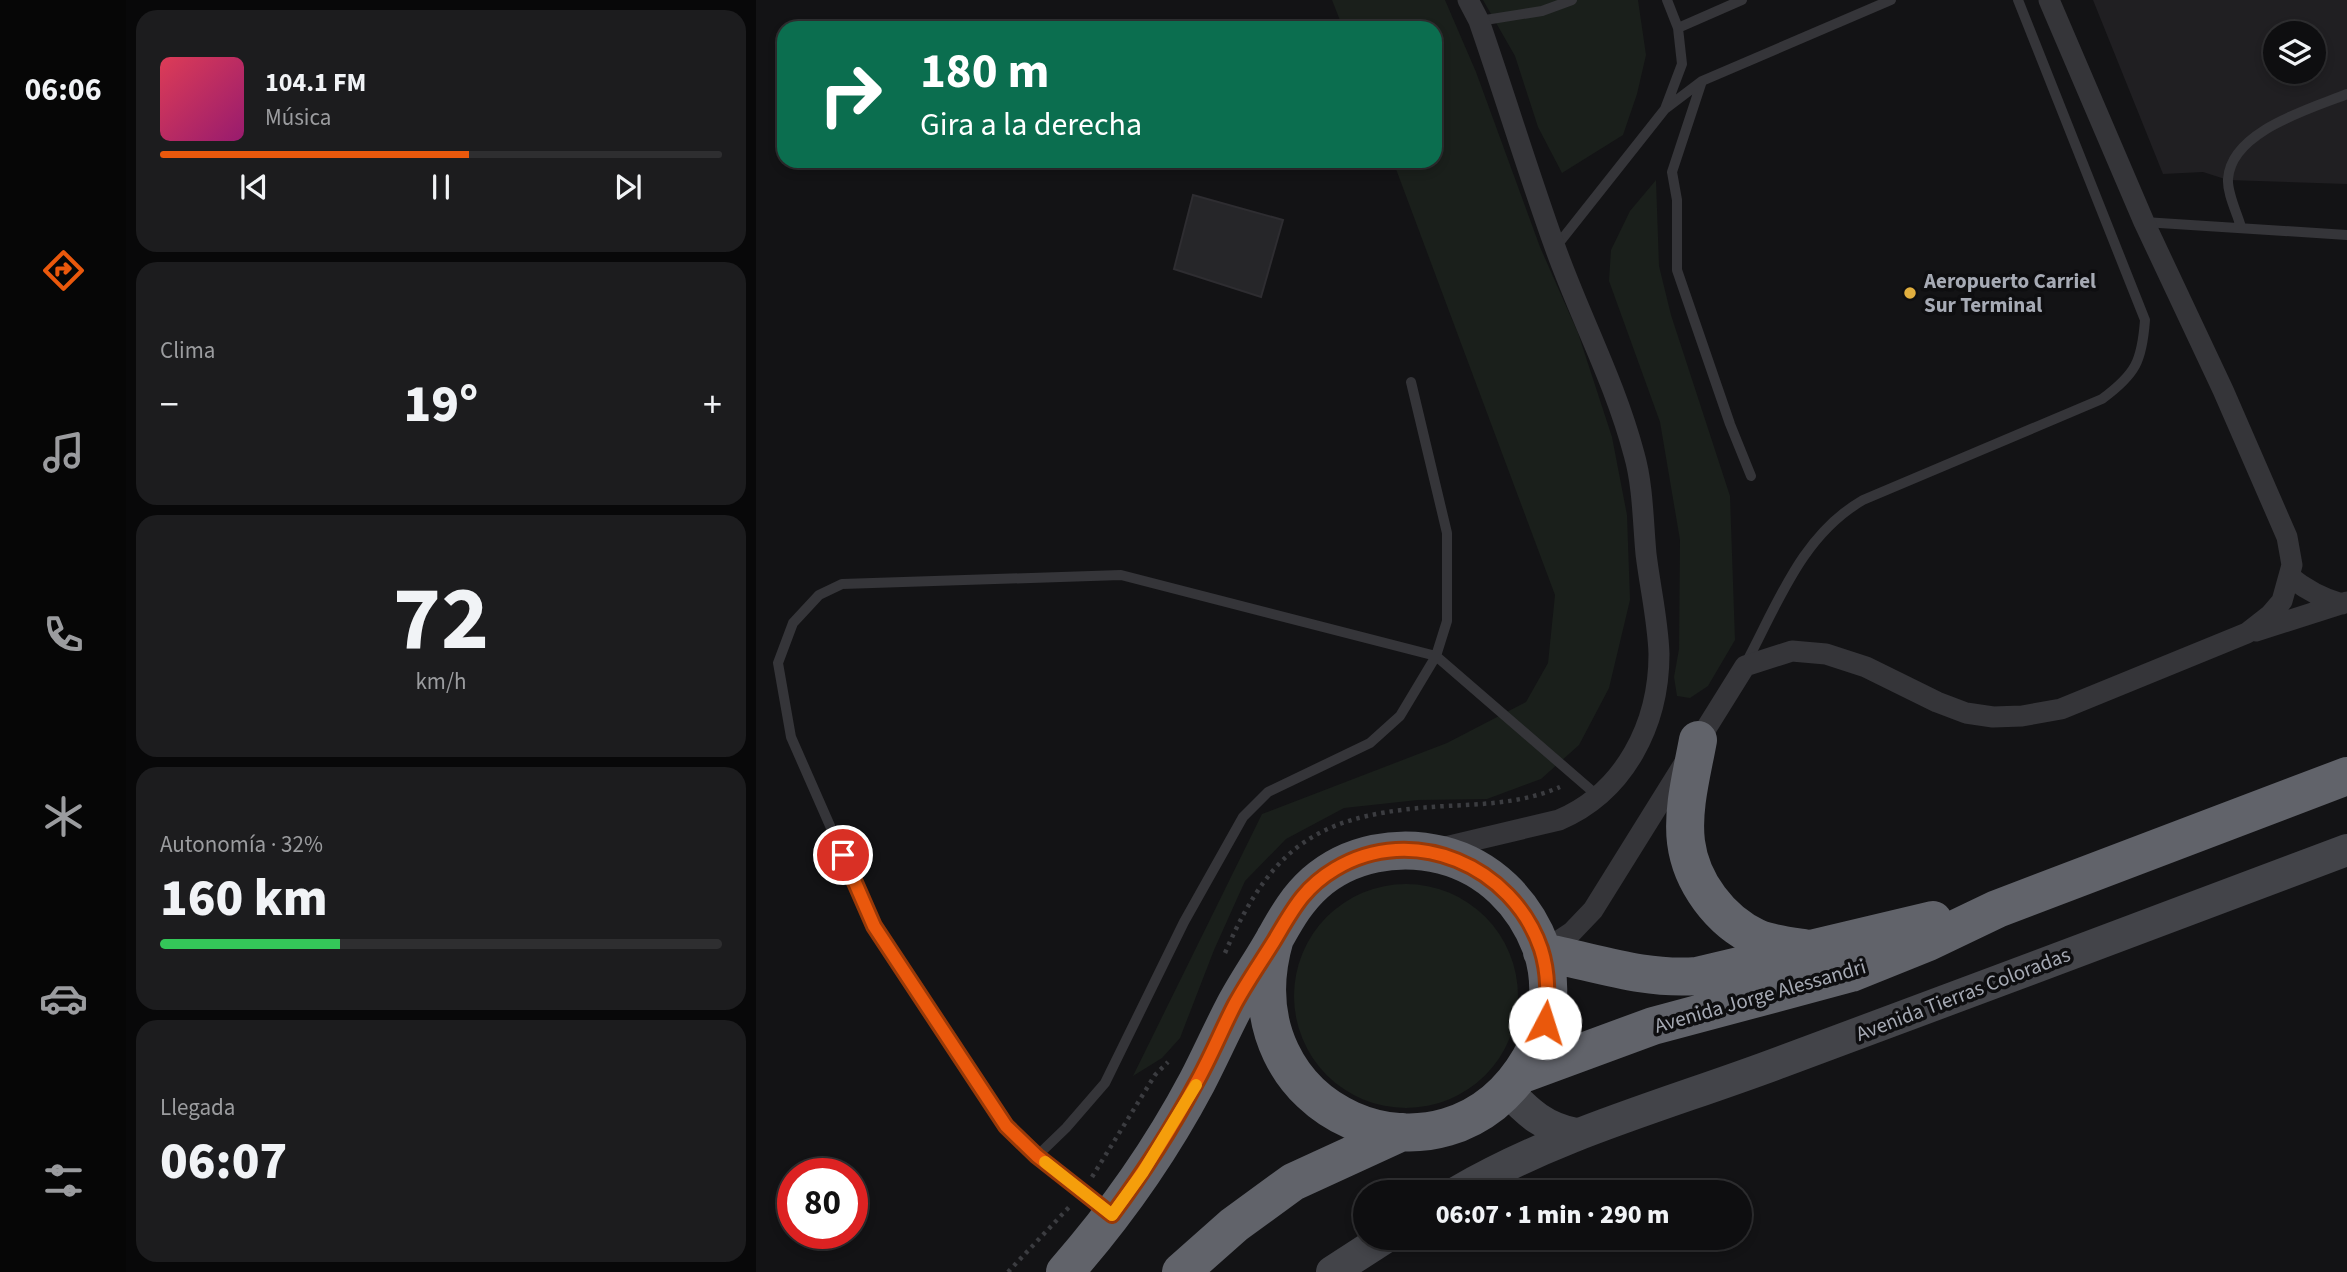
<!DOCTYPE html>
<html lang="es">
<head>
<meta charset="utf-8">
<style>
  :root { --surface:#0e0e10; --page:#1c1c1e; --text:#f1f3f6; --muted:#9b9c9f; --line:#2e2e30; --accent:#ea580c }
  body { margin:0; font-family:"Source Sans 3",sans-serif; background:var(--page); color:var(--text); height:100vh; display:flex; flex-direction:column; font-size:26px; white-space:nowrap }
  * { box-sizing:border-box; margin:0 }
  p { font-size:23px; color:var(--muted) }
  .icon { flex:none; width:38px; height:38px; fill:none; stroke:currentColor; stroke-width:2; stroke-linecap:round; stroke-linejoin:round }
  .map { position:relative; flex:1; overflow:hidden }
  .panel { display:flex; flex-direction:column; gap:10px; padding:10px; background:#080809; width:630px }
  .panel>* { flex:none }
  .top-card { position:absolute; left:21px; top:21px; width:665px; height:147px; border-radius:21px; box-shadow:0 4px 10px #0003,0 0 0 2px var(--line); background:#0b6e4f; color:#fff; overflow:hidden }
  .controls { position:absolute; left:1507px; top:21px; display:grid; gap:14px }
  .controls a { display:grid; place-items:center; width:63px; height:63px; border-radius:50%; background:var(--surface); box-shadow:0 4px 10px #0003,0 0 0 2px var(--line); font-size:35px }
  .speed { position:absolute; left:21px; top:1158px; display:flex; gap:14px; font-size:35px; font-weight:700; text-align:center }
  .speed>* { display:grid; place-content:center; width:91px; height:91px; border-radius:50%; background:var(--surface); box-shadow:0 4px 10px #0003,0 0 0 2px var(--line); line-height:1 }
  .speed .limit { border:10px solid #d22; background:#fff; color:#111 }
  .pin { position:absolute; display:grid; place-items:center; width:60px; height:60px; color:#fff; margin:-30px; border:4px solid #fff; border-radius:50%; box-shadow:0 2px 7px #0007 }
  .me { position:absolute; width:77px; margin:-38px; rotate:5deg; stroke-linejoin:round; filter:drop-shadow(0 0 5px #0008) }
  .turn { display:flex; align-items:center; gap:24px; height:147px; padding:0 28px; font-size:32px }
  .turn .icon { width:91px; height:91px; stroke-width:2.5 }
  .turn b { display:block; font-size:49px; line-height:60px }
  .big { font-size:52px; font-weight:800; line-height:1.1 }
  .panel .widget { flex:1; display:flex; flex-direction:column; justify-content:center; gap:10px; min-width:0; padding:0 24px; border-radius:21px; background:var(--page) }
  .panel .dial { align-items:center; gap:0 }
  .dial b { font-size:91px; line-height:1 }
  .song { display:flex; align-items:center; gap:21px }
  .cover { width:84px; height:84px; border-radius:10px; background:linear-gradient(135deg,hsl(350 70% 55%),hsl(320 70% 35%)) }
  .played { height:7px; border-radius:4px; background:linear-gradient(90deg,var(--accent) 55%,var(--line) 55%) }
  .keys { display:flex; justify-content:space-around; direction:ltr }
  .heat { display:flex; justify-content:space-between; align-items:center; font-size:38px; direction:ltr }
  .charge { height:10px; border-radius:5px; background:linear-gradient(90deg,#34c759 32%,var(--line) 0) }
  .trip { position:absolute; left:597px; top:1180px; width:399px; height:70px; border-radius:35px; background:var(--surface); box-shadow:0 4px 10px #0003,0 0 0 2px var(--line); font-weight:800; line-height:70px; text-align:center }
  main { display:flex; flex:1; min-height:0 }
  .dock { display:flex; flex-direction:column; width:126px; justify-content:space-around; align-items:center; background:#060606; color:var(--muted) }
  .dock .icon { width:49px; height:49px }
  .dock .active { color:var(--accent) }
  .dock b { font-size:32px; color:var(--text) }
  .map>svg:first-child { display:block }
</style>
</head>
<body>
<main>
<nav class="dock">
<b>06:06</b>
<svg class="icon active" aria-label="directions" viewBox="0 0 24 24"><path d="M12 3l9 9-9 9-9-9zM9 14v-3h6M13 9l2 2-2 2"/></svg>
<svg class="icon" aria-label="music" viewBox="0 0 24 24"><path d="M9 18V5l10-2v13"/><circle cx="6" cy="18" r="3"/><circle cx="16" cy="16" r="3"/></svg>
<svg class="icon" aria-label="phone" viewBox="0 0 24 24"><path d="M5 4h4l2 5-3 2q2 4 5 5l2-3 5 2v4C11 20 4 13 5 4z"/></svg>
<svg class="icon" aria-label="climate" viewBox="0 0 24 24"><path d="M12 3v18M4 7l16 10M4 17L20 7"/></svg>
<svg class="icon" aria-label="car" viewBox="0 0 24 24"><path d="M5 17H2v-5l4-1 3-4h7l3 4 3 1v5h-3M9 17h6M6 11h13"/><circle cx="7" cy="17" r="2"/><circle cx="17" cy="17" r="2"/></svg>
<svg class="icon" aria-label="filters" viewBox="0 0 24 24"><path d="M4 7h16M4 17h16"/><circle cx="9" cy="7" r="2"/><circle cx="15" cy="17" r="2"/></svg>
</nav>
<section class="panel">
<div class="widget">
<div class="song"><i class="cover"></i><div><b>104.1 FM</b><p>Música</p></div></div>
<div class="played"></div>
<div class="keys"><svg class="icon" aria-label="previous" viewBox="0 0 24 24"><path d="M18 5L8 12l10 7zM5 5v14"/></svg><svg class="icon" aria-label="pause" viewBox="0 0 24 24"><path d="M8 5v14M16 5v14"/></svg><svg class="icon" aria-label="next" viewBox="0 0 24 24"><path d="M6 5l10 7-10 7zM19 5v14"/></svg></div>
</div>
<div class="widget"><p>Clima</p>
<div class="heat"><a>−</a><b class="big">19°</b><a>+</a></div>
</div>
<div class="widget dial"><b>72</b><p>km/h</p></div>
<div class="widget"><p>Autonomía · 32%</p><b class="big">160 km</b><div class="charge"></div></div>
<div class="widget"><p>Llegada</p><b class="big">06:07</b></div>
</section>
<div class="map">
<svg width="1591" height="1272" viewBox="0 0 1591 1272">
  <rect width="100%" height="100%" fill="#131315"/>
  <!-- built -->
  <path fill="#201f22" fill-rule="evenodd" d="M1337,0H1591V184L1472,180L1447,172L1407,174ZM1519,33H1558V72H1519Z"/>
  <!-- green -->
  <path fill="#1a1f1b" d="M576,0H689L720,72L784,247L822,333L856,437L871,515L874,600L853,688L823,745L785,779L731,799L662,800L588,808L530,839L489,881L458,950L424,1038L406,1058L377,1076L506,814L691,743L770,702L792,663L799,595L637,161H679V28H587Z
    M727,0H882L890,55L881,94L867,135L806,173L782,127L759,56Z
    M900,180L903,266L915,315L974,496L979,640L952,686L934,698L921,696L918,677L923,649L924,540L904,422L853,281L855,250L874,211Z
    M538 996a112 112 0 1 1 224 0a112 112 0 1 1-224 0Z"/>
  <!-- building -->
  <path fill="#262629" stroke="#2e2d31" stroke-width="2" d="M437,195L527,220L505,297L418,269Z"/>
  <g fill="none" stroke-linecap="round" stroke-linejoin="round">
    <!-- path -->
    <path stroke="#3b3c40" stroke-width="4.5" stroke-dasharray="3.5 5" stroke-linecap="butt" d="M469,953C518,839 569,813 690,806C729,804 767,803 804,787
      M336,1177L399,1075L412,1062
      M658,1245L669,1237
      M252,1272L316,1204"/>
    <!-- lane -->
    <path stroke="#353539" stroke-width="10" d="M723,21L786,11L816,0
      M922,28L986,0
      M946,81L916,172L921,200V270L974,424L995,476
      M909,109L946,81L1135,0
      M1388,222L1591,235
      M1485,227C1481,213 1471,193 1472,179C1475,131 1554,109 1591,94
      M799,248L909,109L926,64L922,28L911,0
      M990,663C1022,603 1046,535 1107,500L1346,399C1380,374 1386,361 1389,320L1262,0
      M281,1156L310,1128L349,1083L428,922L487,817L512,792L614,743L644,716L680,656L691,621V533L655,382
      M352,1211L281,1156L250,1126L118,926L35,737L22,663L37,623L63,595L86,584L365,575L680,656L843,797"/>
    <!-- street -->
    <path stroke="#353539" stroke-width="21" d="M1533,576C1550,590 1565,598 1586,604
      M1500,631L1591,602
      M681,849L803,820C869,792 903,724 903,654C902,621 894,587 890,554C887,522 887,485 878,454C859,382 824,317 799,247C772,172 749,96 723,21L712,0
      M786,952L816,932L837,910L989,666L1036,651L1070,654L1110,667L1181,702L1210,713L1237,717L1266,716L1305,709L1491,633L1514,615L1526,601L1536,565L1531,537L1467,390L1388,222L1293,0"/>
    <!-- secondary -->
    <path stroke="#434449" stroke-width="32" d="M751,1090C772,1113 789,1128 820,1134
      M701,1192C802,1133 916,1103 1025,1062C1214,992 1402,921 1591,850
      M576,1272L630,1237"/>
    <!-- highway -->
    <path stroke="#61636a" stroke-width="38" d="M942,740C936,773 926,809 930,842C935,882 964,921 1001,938C1015,944 1033,946 1048,948
      M786,952C839,962 886,980 941,976L1177,920
      M764,1075L897,1026L1095,973L1172,942L1241,909L1591,776
      M309,1272C360,1214 405,1150 441,1082C454,1057 465,1032 478,1007C490,984 505,963 518,940C530,919 540,900 559,883C593,853 642,844 686,855C733,867 768,902 785,947C798,984 793,1026 774,1059C689,1206 467,1115 519,938
      M425,1272L478,1225L537,1182L646,1132"/>
  </g>
  <g fill="none" stroke-linecap="round" stroke-linejoin="round">
    <defs>
      <path id="route" d="M87,855L118,926L250,1126L281,1156L356,1215C387,1173 415,1130 439,1085C454,1059 465,1031 479,1004C491,982 505,962 518,941C536,911 547,888 579,869C657,822 757,866 785,949C793,974 792,998 789,1023"/>
    </defs>
    <!-- route casing -->
    <use href="#route" stroke="#983908" stroke-width="18"/>
    <!-- route -->
    <use href="#route" stroke="#ea580c" stroke-width="12"/>
    <!-- slow -->
    <path stroke="#f59e0b" stroke-width="12" d="M289,1162L356,1215L387,1172L440,1085"/>
  </g>
  <!-- markers -->
  <circle fill="#e1af3f" stroke="#0e0e10" stroke-width="2.5" cx="1154" cy="293" r="7"/>
  <g text-anchor="middle" stroke-width="7" stroke-linejoin="round" paint-order="stroke">
    <!-- poi labels -->
    <g font-size="21" font-weight="bold" fill="#a6aab4" stroke="#0e0e10" text-anchor="start">
      <text x="1168" y="288">Aeropuerto Carriel<tspan x="1168" dy="24">Sur Terminal</tspan></text>
    </g>
    <!-- street labels -->
    <g font-size="21" fill="#a6aab4" stroke="#0e0e10">
      <text transform="translate(1207 994) rotate(-21)" y="7">Avenida Tierras Coloradas</text>
      <text transform="translate(1004 996) rotate(-16)" y="7">Avenida Jorge Alessandri</text>
    </g>
  </g>
</svg>
<div class="controls">
<a><svg class="icon" aria-label="layers" viewBox="0 0 24 24"><path d="M12 4l9 5-9 5-9-5zM3 14l9 5 9-5"/></svg></a>
</div>
<div class="speed"><div class="limit">80</div></div>
<div class="pin" style="left:87px;top:855px;background:#d93025"><svg class="icon" aria-label="arrive" viewBox="0 0 24 24"><path d="M6 21V4h12l-3 4 3 4H6"/></svg></div>
<svg class="me" style="left:789px;top:1023px" viewBox="-20 -20 40 40"><circle r="19" fill="#fff"/><path d="M0-13L10 11 0 6-10 11z" fill="#ea580c"/></svg>
<div class="trip">06:07 · 1 min · 290 m</div>
<div class="top-card">
<div class="turn"><svg class="icon" aria-label="right" viewBox="0 0 24 24"><path d="M7 20v-9h11M14 6l5 5-5 5"/></svg><div><b>180 m</b>Gira a la derecha</div></div>
</div>
</div>
</main>
</body>
</html>
